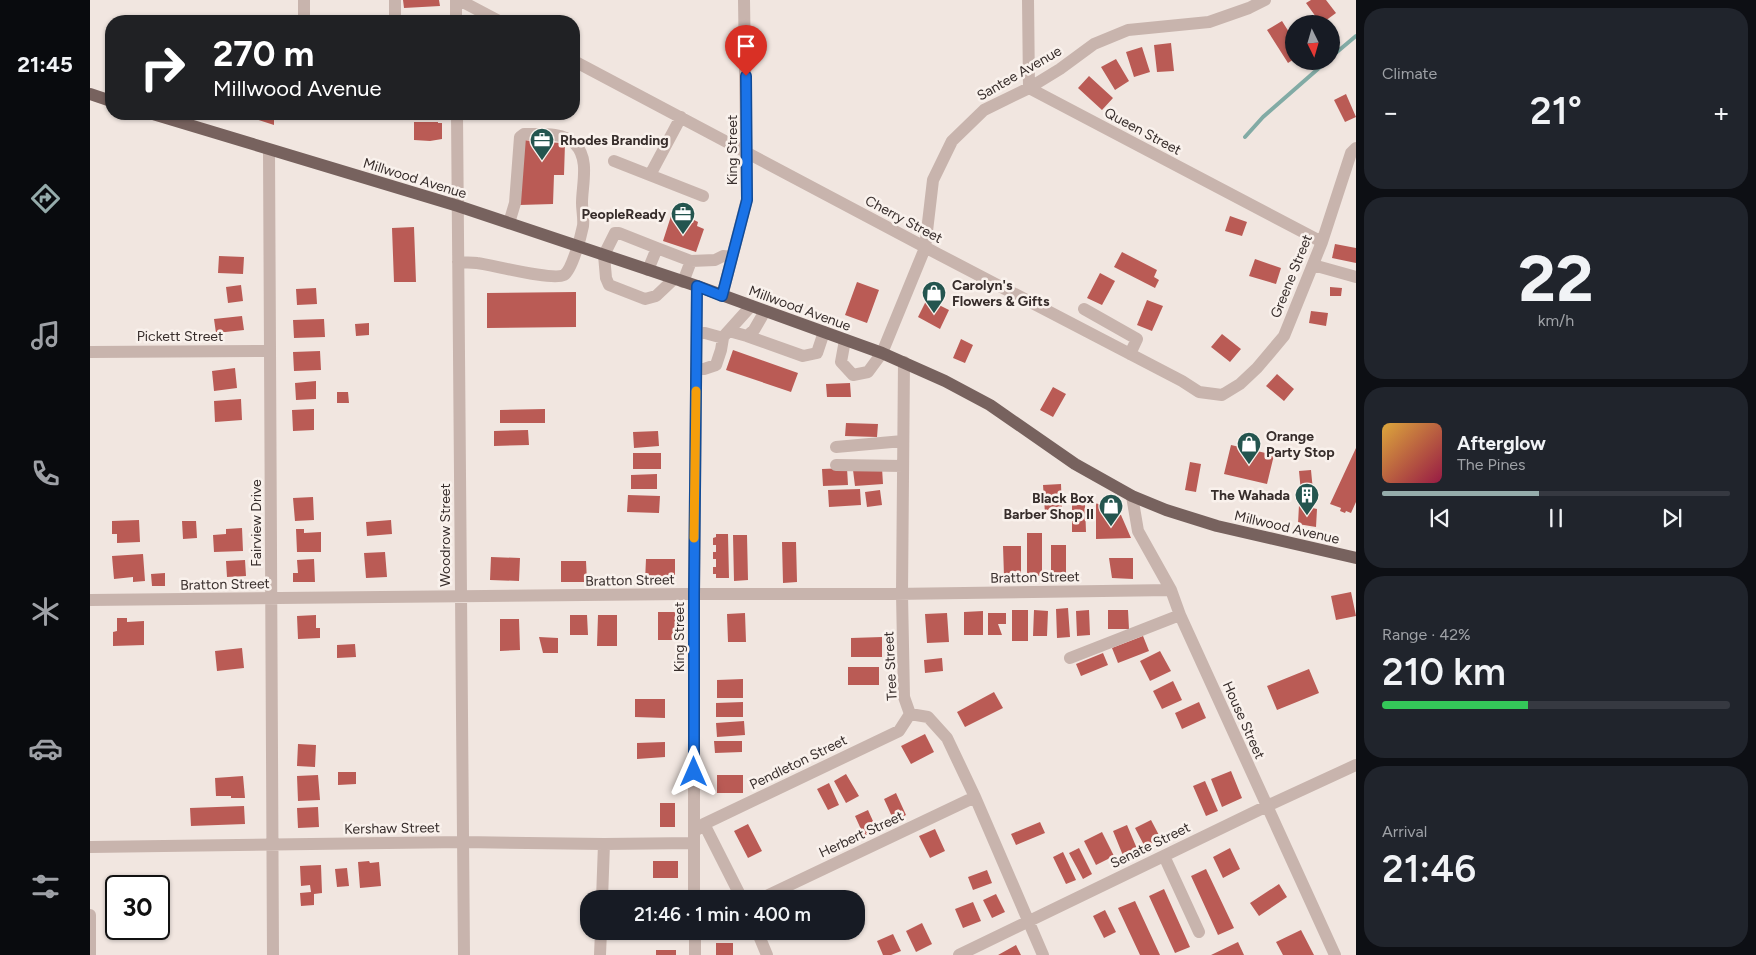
<!DOCTYPE html>
<html lang="en">
<head>
<meta charset="utf-8">
<style>
  :root { --surface:#171b24; --page:#20242c; --text:#f1f3f6; --muted:#9ea1a6; --line:#363941; --accent:#95acab }
  body { margin:0; font-family:Figtree,sans-serif; background:var(--page); color:var(--text); height:100vh; display:flex; flex-direction:column; font-size:19px; white-space:nowrap }
  * { box-sizing:border-box; margin:0 }
  p { font-size:16px; color:var(--muted) }
  .icon { flex:none; width:28px; height:28px; fill:none; stroke:currentColor; stroke-width:2; stroke-linecap:round; stroke-linejoin:round }
  .map { position:relative; flex:1; overflow:hidden }
  .drawer { display:flex; flex-direction:column; gap:8px; padding:8px; background:#0d0f14; width:400px }
  .drawer>* { flex:none }
  .banner { position:absolute; left:15px; top:15px; width:475px; height:105px; border-radius:20px; box-shadow:0 1px 4px #0004; background:#202124; color:#fff; overflow:hidden }
  .needle { width:32px; rotate:175deg }
  .tools { position:absolute; left:1195px; top:15px; display:grid; gap:10px }
  .tools a { display:grid; place-items:center; width:55px; height:55px; border-radius:50%; background:var(--surface); box-shadow:0 1px 4px #0004; font-size:25px }
  .speed { position:absolute; left:15px; top:875px; display:flex; gap:10px; font-size:25px; font-weight:700; text-align:center }
  .speed>* { display:grid; place-content:center; width:65px; height:65px; border-radius:50%; background:var(--surface); box-shadow:0 1px 4px #0004; line-height:1 }
  .speed .limit { border:2px solid #111; border-radius:8px; background:#fff; color:#111 }
  .pin { position:absolute; display:grid; place-items:center; width:42px; height:42px; color:#fff; margin:-51px -21px; border-radius:50% 50% 50% 0; rotate:-45deg; box-shadow:0 0 5px #0007 }
  .pin .icon { rotate:45deg }
  .me { position:absolute; width:55px; margin:-28px; rotate:0deg; stroke-linejoin:round; filter:drop-shadow(0 0 4px #0008) }
  .turn { display:flex; align-items:center; gap:18px; height:105px; padding:0 25px; font-size:22px }
  .turn .icon { width:65px; height:65px; stroke-width:2.5 }
  .turn b { display:block; font-size:35px; line-height:42px }
  .big { font-size:38px; font-weight:600; line-height:1.1 }
  .drawer .card { flex:1; display:flex; flex-direction:column; justify-content:center; gap:8px; min-width:0; padding:0 18px; border-radius:20px; background:var(--page) }
  .drawer .dial { align-items:center; gap:0 }
  .dial b { font-size:65px; line-height:1 }
  .song { display:flex; align-items:center; gap:15px }
  .cover { width:60px; height:60px; border-radius:8px; background:linear-gradient(135deg,hsl(40 70% 55%),hsl(340 70% 35%)) }
  .played { height:5px; border-radius:2px; background:linear-gradient(90deg,var(--accent) 45%,var(--line) 45%) }
  .keys { display:flex; justify-content:space-around; direction:ltr }
  .heat { display:flex; justify-content:space-between; align-items:center; font-size:28px; direction:ltr }
  .charge { height:8px; border-radius:4px; background:linear-gradient(90deg,#34c759 42%,var(--line) 0) }
  .trip { position:absolute; left:490px; top:890px; width:285px; height:50px; border-radius:20px; background:var(--surface); box-shadow:0 1px 4px #0004; font-weight:600; line-height:50px; text-align:center }
  main { display:flex; flex:1; min-height:0 }
  .tabs { display:flex; flex-direction:column; width:90px; justify-content:space-around; align-items:center; background:#090b0e; color:var(--muted) }
  .tabs .icon { width:35px; height:35px }
  .tabs .selected { color:var(--accent) }
  .tabs b { font-size:22px; color:var(--text) }
  .map>svg:first-child { display:block }
</style>
</head>
<body>
<main>
<nav class="tabs">
<b>21:45</b>
<svg class="icon selected" aria-label="directions" viewBox="0 0 24 24"><path d="M12 3l9 9-9 9-9-9zM9 14v-3h6M13 9l2 2-2 2"/></svg>
<svg class="icon" aria-label="music" viewBox="0 0 24 24"><path d="M9 18V5l10-2v13"/><circle cx="6" cy="18" r="3"/><circle cx="16" cy="16" r="3"/></svg>
<svg class="icon" aria-label="phone" viewBox="0 0 24 24"><path d="M5 4h4l2 5-3 2q2 4 5 5l2-3 5 2v4C11 20 4 13 5 4z"/></svg>
<svg class="icon" aria-label="climate" viewBox="0 0 24 24"><path d="M12 3v18M4 7l16 10M4 17L20 7"/></svg>
<svg class="icon" aria-label="car" viewBox="0 0 24 24"><path d="M5 17H2v-5l4-1 3-4h7l3 4 3 1v5h-3M9 17h6M6 11h13"/><circle cx="7" cy="17" r="2"/><circle cx="17" cy="17" r="2"/></svg>
<svg class="icon" aria-label="filters" viewBox="0 0 24 24"><path d="M4 7h16M4 17h16"/><circle cx="9" cy="7" r="2"/><circle cx="15" cy="17" r="2"/></svg>
</nav>
<div class="map">
<svg width="1266" height="955" viewBox="0 0 1266 955">
  <rect width="100%" height="100%" fill="#f1e6e0"/>
  <g fill="none" stroke-linecap="round" stroke-linejoin="round">
    <!-- stream -->
    <path stroke="#82aba5" stroke-width="4" d="M1241,57L1266,36
      M1155,137L1173,117L1237,61"/>
  </g>
  <!-- building -->
  <path fill="#ba5b55" d="M313,0H349L350,6L314,8Z
    M1221,0H1236L1246,13L1231,24L1216,3Z
    M1192,21L1204,40V59L1198,63L1177,30Z
    M1081,43L1084,71L1067,72L1064,45Z
    M1052,47L1060,72L1044,77L1036,52Z
    M1026,59L1039,81L1025,90L1011,67Z
    M999,76L1023,98L1012,110L988,88Z
    M1256,94L1266,117L1255,122L1244,100Z
    M156,114H184V125L156,116Z
    M323,114H352V116H349V117L324,118Z
    M324,122H348V123H352V139L340,141L324,140Z
    M433,140L442,141V146H448L449,142L475,143L474,175H464L463,204L429,205Z
    M581,216L603,223L604,220L608,222L607,226L614,229L606,252L573,241Z
    M1140,216L1157,222L1152,236L1135,231Z
    M324,227L326,282H304L302,228Z
    M1245,244L1266,248V263L1242,258Z
    M1032,252L1067,270L1064,277L1069,280L1065,288L1024,267Z
    M129,256L154,257L153,274L128,273Z
    M1165,259L1191,268L1186,284L1159,276Z
    M1010,273L1025,281L1012,305L997,298Z
    M767,282L789,290L777,323L755,315Z
    M151,285L153,301L138,303L136,287Z
    M1240,287L1252,288L1251,296H1240Z
    M226,288L227,304L207,305L206,289Z
    M486,292V327L397,328V293Z
    M837,299L859,310L850,329L828,317Z
    M1057,300L1073,306L1062,331L1047,325Z
    M1221,311L1238,313L1236,326L1219,323Z
    M152,316L154,330L126,333L124,319Z
    M234,319L235,337L204,338L203,320Z
    M279,323V335L266,336L265,324Z
    M1132,334L1151,349L1140,362L1121,347Z
    M871,339L883,345L875,363L863,358Z
    M643,350L708,373L701,392L636,370Z
    M230,351L231,370L204,371L203,352Z
    M145,368L147,388L124,391L122,371Z
    M1187,374L1204,389L1194,401L1176,386Z
    M226,381V399L206,400L205,383Z
    M760,383L761,397H737L736,384Z
    M963,387L976,394L963,417L950,410Z
    M247,392H258L259,403H247Z
    M151,399L152,420L125,422L124,401Z
    M224,409V430L203,431L202,410Z
    M455,409V423H410V410Z
    M756,423L788,424L787,437L755,436Z
    M438,430L439,445L404,446V431Z
    M568,431L569,446L544,448L543,432Z
    M1141,445L1184,455L1177,484L1134,474Z
    M1266,448V502L1261,513L1256,511L1255,513L1250,511L1251,508L1240,504Z
    M543,453H571V469H543Z
    M1100,462L1111,464L1106,492L1095,490Z
    M757,468L758,485L733,486L732,469Z
    M792,468L793,484L765,486L763,470Z
    M1221,470L1223,491L1211,492L1209,471Z
    M567,474V489H541V475Z
    M971,484L972,512L955,513L953,485Z
    M770,489L771,505L739,507L738,490Z
    M790,490L792,505L777,507L775,492Z
    M538,495L570,496L569,513L537,512Z
    M223,497L224,520L205,521L203,498Z
    M1006,503L1031,515L1041,538L1006,539Z
    M982,505H995L996,532H982Z
    M1209,505L1227,509L1226,527L1208,524Z
    M49,520L50,542L27,543V534H22V521Z
    M301,520L302,534L277,536L276,522Z
    M92,521H106L107,538L93,539Z
    M152,528L153,551L124,552L123,535L136,534V529Z
    M206,529H214V533L231,532V552H207Z
    M937,533H952V576H937Z
    M626,534H638L639,578H626V574H623V567H626V559H623V552H626V545H623V538L626,537Z
    M643,535H657L658,580L644,581Z
    M692,542H706L707,582L693,583Z
    M961,545H976V577H961Z
    M913,546H931V576H914Z
    M295,552L297,577L276,578L274,553Z
    M53,554L55,581L43,582V577L24,579L22,556Z
    M401,557L430,558L429,581L400,580Z
    M1019,558H1043V579L1022,578Z
    M224,559L225,582H203V573H208L207,560Z
    M556,559H585V581H555Z
    M155,560L156,576L137,577L136,561Z
    M471,561H496L497,582H471Z
    M75,573V586H62L61,574Z
    M1261,592L1266,616L1246,620L1241,596Z
    M978,608L980,637L967,638L966,609Z
    M922,610H938V641H922Z
    M944,610L958,611L957,636H943Z
    M999,610L1000,635L987,636L986,611Z
    M1018,610H1038L1039,629H1018Z
    M893,611V635H874V612Z
    M568,612H585L586,640H568Z
    M655,613L656,642H638L637,614Z
    M857,613L859,642L837,643L835,614Z
    M898,613H916V624H908L912,635H898Z
    M226,615V628H230V638L208,639L207,616Z
    M480,615H497L498,635H480Z
    M508,615H527V646H507Z
    M27,618H37V622L54,621V645L23,646V632L27,631Z
    M410,619H429L430,650L410,651Z
    M1053,636L1059,651L1028,663L1022,648Z
    M449,637L468,638V653H453Z
    M792,637V657H761V638Z
    M265,644L266,657L247,658V645Z
    M152,648L154,668L127,671L125,651Z
    M1070,651L1081,671L1060,681L1050,661Z
    M1013,653L1018,665L991,676L986,664Z
    M852,658L853,671L835,673L834,660Z
    M758,667H789V685H758Z
    M1219,669L1229,693L1187,710L1177,686Z
    M653,679V698H627V680Z
    M1083,681L1092,700L1072,709L1063,691Z
    M904,692L913,708L875,727L867,712Z
    M545,699H575V718L545,717Z
    M653,702V717H626V703Z
    M1109,702L1116,718L1092,729L1085,713Z
    M654,721L655,735L627,737L626,723Z
    M835,734L844,752L821,764L811,746Z
    M624,741H652V752L625,753Z
    M575,742V757L547,759V743Z
    M208,744L226,745L225,767L207,766Z
    M1141,771L1152,798L1132,807L1121,779Z
    M248,772H266V784L248,785Z
    M756,774L769,796L756,803L744,781Z
    M228,775L230,800L208,801L207,776Z
    M627,775H653V793H627Z
    M153,776L155,798H141V796H126L125,778Z
    M1115,781L1128,811L1116,816L1103,786Z
    M739,783L749,805L738,810L727,789Z
    M806,793L816,815L804,821L794,799Z
    M570,803H585V827H570Z
    M154,806L155,824L101,826L100,808Z
    M228,807L229,827L208,828L207,808Z
    M778,810L787,830L774,836L765,816Z
    M1061,820L1071,839L1055,847L1045,828Z
    M950,822L955,833L926,845L921,834Z
    M658,824L672,851L658,858L644,831Z
    M1037,825L1048,851L1034,858L1023,831Z
    M845,829L855,851L840,858L829,836Z
    M1012,832L1024,856L1006,865L994,841Z
    M989,848L1002,874L993,879L979,853Z
    M1140,848L1150,869L1133,878L1123,857Z
    M973,852L986,880L976,884L963,857Z
    M279,861L280,863L289,862L291,886L270,888L268,862Z
    M563,861H588V878H563Z
    M231,865L232,893L224,894V905L211,906L210,893L221,892L220,885L211,886L210,866Z
    M257,868L259,886L247,887L245,869Z
    M1116,869L1144,928L1128,935L1101,876Z
    M897,870L902,883L883,890L878,877Z
    M1189,884L1197,897L1169,916L1160,903Z
    M1074,889L1100,947L1085,953L1059,896Z
    M566,894H587V899H566Z
    M906,894L915,912L902,918L893,900Z
    M1045,901L1070,955H1050L1028,908Z
    M883,902L891,921L873,928L865,909Z
    M1015,910L1026,932L1014,938L1003,916Z
    M832,923L842,944L826,952L816,931Z
    M1211,930L1224,955H1193L1186,942Z
    M625,931H645V938L624,937Z
    M803,934L811,951L801,955H793L787,941Z
    M1148,942L1154,955H1121Z
    M626,943H643V955H626Z
    M926,945L931,955H908Z
    M566,950H586V955H566Z"/>
  <g fill="none" stroke-linecap="round" stroke-linejoin="round">
    <!-- minor -->
    <path stroke="#c8b4ad" stroke-width="12" d="M214,0V21
      M366,0V21
      M369,0L409,21
      M938,0L939,88L1232,242
      M305,21V0
      M484,61L848,254L1092,381L1109,392L1132,395L1150,384L1167,368L1194,336L1232,242L1261,153L1266,148
      M367,114L374,955
      M179,150L183,955
      M524,161L613,196
      M560,175L591,117
      M567,248L601,261L593,282
      M601,261L625,260L633,256L642,257
      M368,262C374,263 381,262 387,263C403,265 462,281 474,275C482,270 491,236 493,226C494,218 492,211 492,203C492,185 500,159 485,144C473,132 451,134 434,134L430,137L425,203L419,223
      M1223,265L1266,277
      M558,270L567,248L529,233H525L514,255L516,278L519,285L555,299L566,296L584,279
      M632,296L657,199L654,0
      M994,309L1047,339L1040,354
      M639,331L657,336L664,330L675,311
      M634,336L661,306
      M657,336L713,356L727,353L734,332
      M755,340L751,362L763,375L778,372L792,353L835,248L843,180L862,141L894,110L939,88L970,69L1004,44L1038,30L1119,22L1159,8L1175,0
      M0,352L180,351
      M814,362L812,594L814,697L820,714
      M606,369H614L626,365L631,350L633,338L615,333H607
      M746,447L813,441
      M746,465L813,466
      M1042,496L1048,531L1081,590L1090,615L1245,955
      M0,600L594,594H803L1081,590
      M980,658L1090,615
      M820,714L838,717L857,738L885,797L953,955
      M614,824L652,899
      M604,832L614,824L809,731L820,714
      M0,847L373,842L514,844L604,843
      M1074,856L1109,932
      M512,899L514,844
      M604,899V594L607,286
      M670,899L885,797
      M0,915V955
      M605,931V955
      M667,931L677,955
      M510,955L511,931
      M869,955L1177,806L1266,765"/>
    <!-- major -->
    <path stroke="#77625e" stroke-width="12" d="M0,94L21,101
      M63,114L368,206L607,286L792,353L855,381L900,405L985,464L1042,496L1076,510L1127,526L1266,558"/>
  </g>
  <g fill="none" stroke-linecap="round" stroke-linejoin="round">
    <defs>
      <path id="route" d="M604,772V594L607,286L632,296L657,200L656,76"/>
    </defs>
    <!-- route casing -->
    <use href="#route" stroke="#114b97" stroke-width="12"/>
    <!-- route -->
    <use href="#route" stroke="#1a73e8" stroke-width="9"/>
    <!-- slow -->
    <path stroke="#f59e0b" stroke-width="9" d="M604,538L606,391"/>
  </g>
  <!-- icons -->
  <defs>
    <symbol id="office-pin" viewBox="-11 -11 22 30"><path d="M0 17L-7.5 6A9.5 9.5 0 1 1 7.5 6Z" fill="#24554f" stroke="#f9f1ec"/><path d="M-6-3h4V-5.5h4V-3h4V5H-6ZM-1-4.5V-3h2v-1.5ZM-6 0V1H6V0Z" fill="#fff"/></symbol>
    <symbol id="shop-pin" viewBox="-11 -11 22 30"><path d="M0 17L-7.5 6A9.5 9.5 0 1 1 7.5 6Z" fill="#24554f" stroke="#f9f1ec"/><path d="M-5-2.5h2.3a2.7 3.5 0 0 1 5.4 0H5L5.5 6h-11ZM-1.5-2.5h3a1.5 2.3 0 0 0-3 0Z" fill="#fff"/></symbol>
    <symbol id="building-pin" viewBox="-11 -11 22 30"><path d="M0 17L-7.5 6A9.5 9.5 0 1 1 7.5 6Z" fill="#24554f" stroke="#f9f1ec"/><path d="M-4-6H4V6H1V3H-1V6H-4ZM-2.5-4.3h1.7v1.8h-1.7ZM.8-4.3h1.7v1.8H.8ZM-2.5-1h1.7V.8h-1.7ZM.8-1h1.7V.8H.8Z" fill="#fff"/></symbol>
  </defs>
  <g fill-rule="evenodd">
    <use href="#office-pin" x="438" y="126" width="28" height="38"/>
    <use href="#office-pin" x="579" y="200" width="28" height="38"/>
    <use href="#shop-pin" x="830" y="279" width="28" height="38"/>
    <use href="#shop-pin" x="1145" y="430" width="28" height="38"/>
    <use href="#building-pin" x="1203" y="481" width="28" height="38"/>
    <use href="#shop-pin" x="1007" y="492" width="28" height="38"/>
  </g>
  <g text-anchor="middle" stroke-width="5" stroke-linejoin="round" paint-order="stroke">
    <!-- street labels -->
    <g font-size="14" fill="#372d2b" stroke="#f9f1ec">
      <text transform="translate(929 73) rotate(-30)" y="5">Santee Avenue</text>
      <text transform="translate(1053 131) rotate(28)" y="5">Queen Street</text>
      <text transform="translate(642 150) rotate(-90)" y="5">King Street</text>
      <text transform="translate(325 178) rotate(17)" y="5">Millwood Avenue</text>
      <text transform="translate(814 219) rotate(28)" y="5">Cherry Street</text>
      <text transform="translate(1201 276) rotate(-68)" y="5">Greene Street</text>
      <text transform="translate(710 308) rotate(20)" y="5">Millwood Avenue</text>
      <text x="90" y="341">Pickett Street</text>
      <text transform="translate(166 523) rotate(-90)" y="5">Fairview Drive</text>
      <text transform="translate(1197 527) rotate(13)" y="5">Millwood Avenue</text>
      <text transform="translate(355 535) rotate(-90)" y="5">Woodrow Street</text>
      <text transform="translate(945 577) rotate(-1)" y="5">Bratton Street</text>
      <text transform="translate(540 580) rotate(-1)" y="5">Bratton Street</text>
      <text transform="translate(135 584) rotate(-1)" y="5">Bratton Street</text>
      <text transform="translate(589 637) rotate(-90)" y="5">King Street</text>
      <text transform="translate(800 666) rotate(-93)" y="5">Tree Street</text>
      <text transform="translate(1154 720) rotate(66)" y="5">House Street</text>
      <text transform="translate(708 762) rotate(-26)" y="5">Pendleton Street</text>
      <text transform="translate(302 828) rotate(-1)" y="5">Kershaw Street</text>
      <text transform="translate(771 834) rotate(-25)" y="5">Herbert Street</text>
      <text transform="translate(1060 845) rotate(-26)" y="5">Senate Street</text>
    </g>
    <!-- poi labels -->
    <g font-size="14" font-weight="bold" fill="#372d2b" stroke="#f9f1ec" text-anchor="start">
      <text x="470" y="145">Rhodes Branding</text>
      <text x="576" y="219" text-anchor="end">PeopleReady</text>
      <text x="862" y="290">Carolyn's<tspan x="862" dy="16">Flowers &amp; Gifts</tspan></text>
      <text x="1176" y="441">Orange<tspan x="1176" dy="16">Party Stop</tspan></text>
      <text x="1200" y="500" text-anchor="end">The Wahada</text>
      <text x="1004" y="503" text-anchor="end">Black Box<tspan x="1004" dy="16">Barber Shop II</tspan></text>
    </g>
  </g>
</svg>
<div class="tools">
<a><svg class="needle" viewBox="-14 -14 28 28"><path d="M0-13l5 13h-10z" fill="#e53935"/><path d="M0 13l5-13h-10z" fill="#9ea1a6"/></svg></a>
</div>
<div class="speed"><div class="limit">30</div></div>
<div class="pin" style="left:656px;top:76px;background:#d93025"><svg class="icon" aria-label="arrive" viewBox="0 0 24 24"><path d="M6 21V4h12l-3 4 3 4H6"/></svg></div>
<svg class="me" style="left:604px;top:772px" viewBox="-20 -20 40 40"><path d="M0-17L14 15 0 8-14 15z" fill="#1a73e8" stroke="#fff" stroke-width="4"/></svg>
<div class="trip">21:46 · 1 min · 400 m</div>
<div class="banner">
<div class="turn"><svg class="icon" aria-label="right" viewBox="0 0 24 24"><path d="M7 20v-9h11M14 6l5 5-5 5"/></svg><div><b>270 m</b>Millwood Avenue</div></div>
</div>
</div>
<section class="drawer">
<div class="card"><p>Climate</p>
<div class="heat"><a>−</a><b class="big">21°</b><a>+</a></div>
</div>
<div class="card dial"><b>22</b><p>km/h</p></div>
<div class="card">
<div class="song"><i class="cover"></i><div><b>Afterglow</b><p>The Pines</p></div></div>
<div class="played"></div>
<div class="keys"><svg class="icon" aria-label="previous" viewBox="0 0 24 24"><path d="M18 5L8 12l10 7zM5 5v14"/></svg><svg class="icon" aria-label="pause" viewBox="0 0 24 24"><path d="M8 5v14M16 5v14"/></svg><svg class="icon" aria-label="next" viewBox="0 0 24 24"><path d="M6 5l10 7-10 7zM19 5v14"/></svg></div>
</div>
<div class="card"><p>Range · 42%</p><b class="big">210 km</b><div class="charge"></div></div>
<div class="card"><p>Arrival</p><b class="big">21:46</b></div>
</section>
</main>
</body>
</html>
